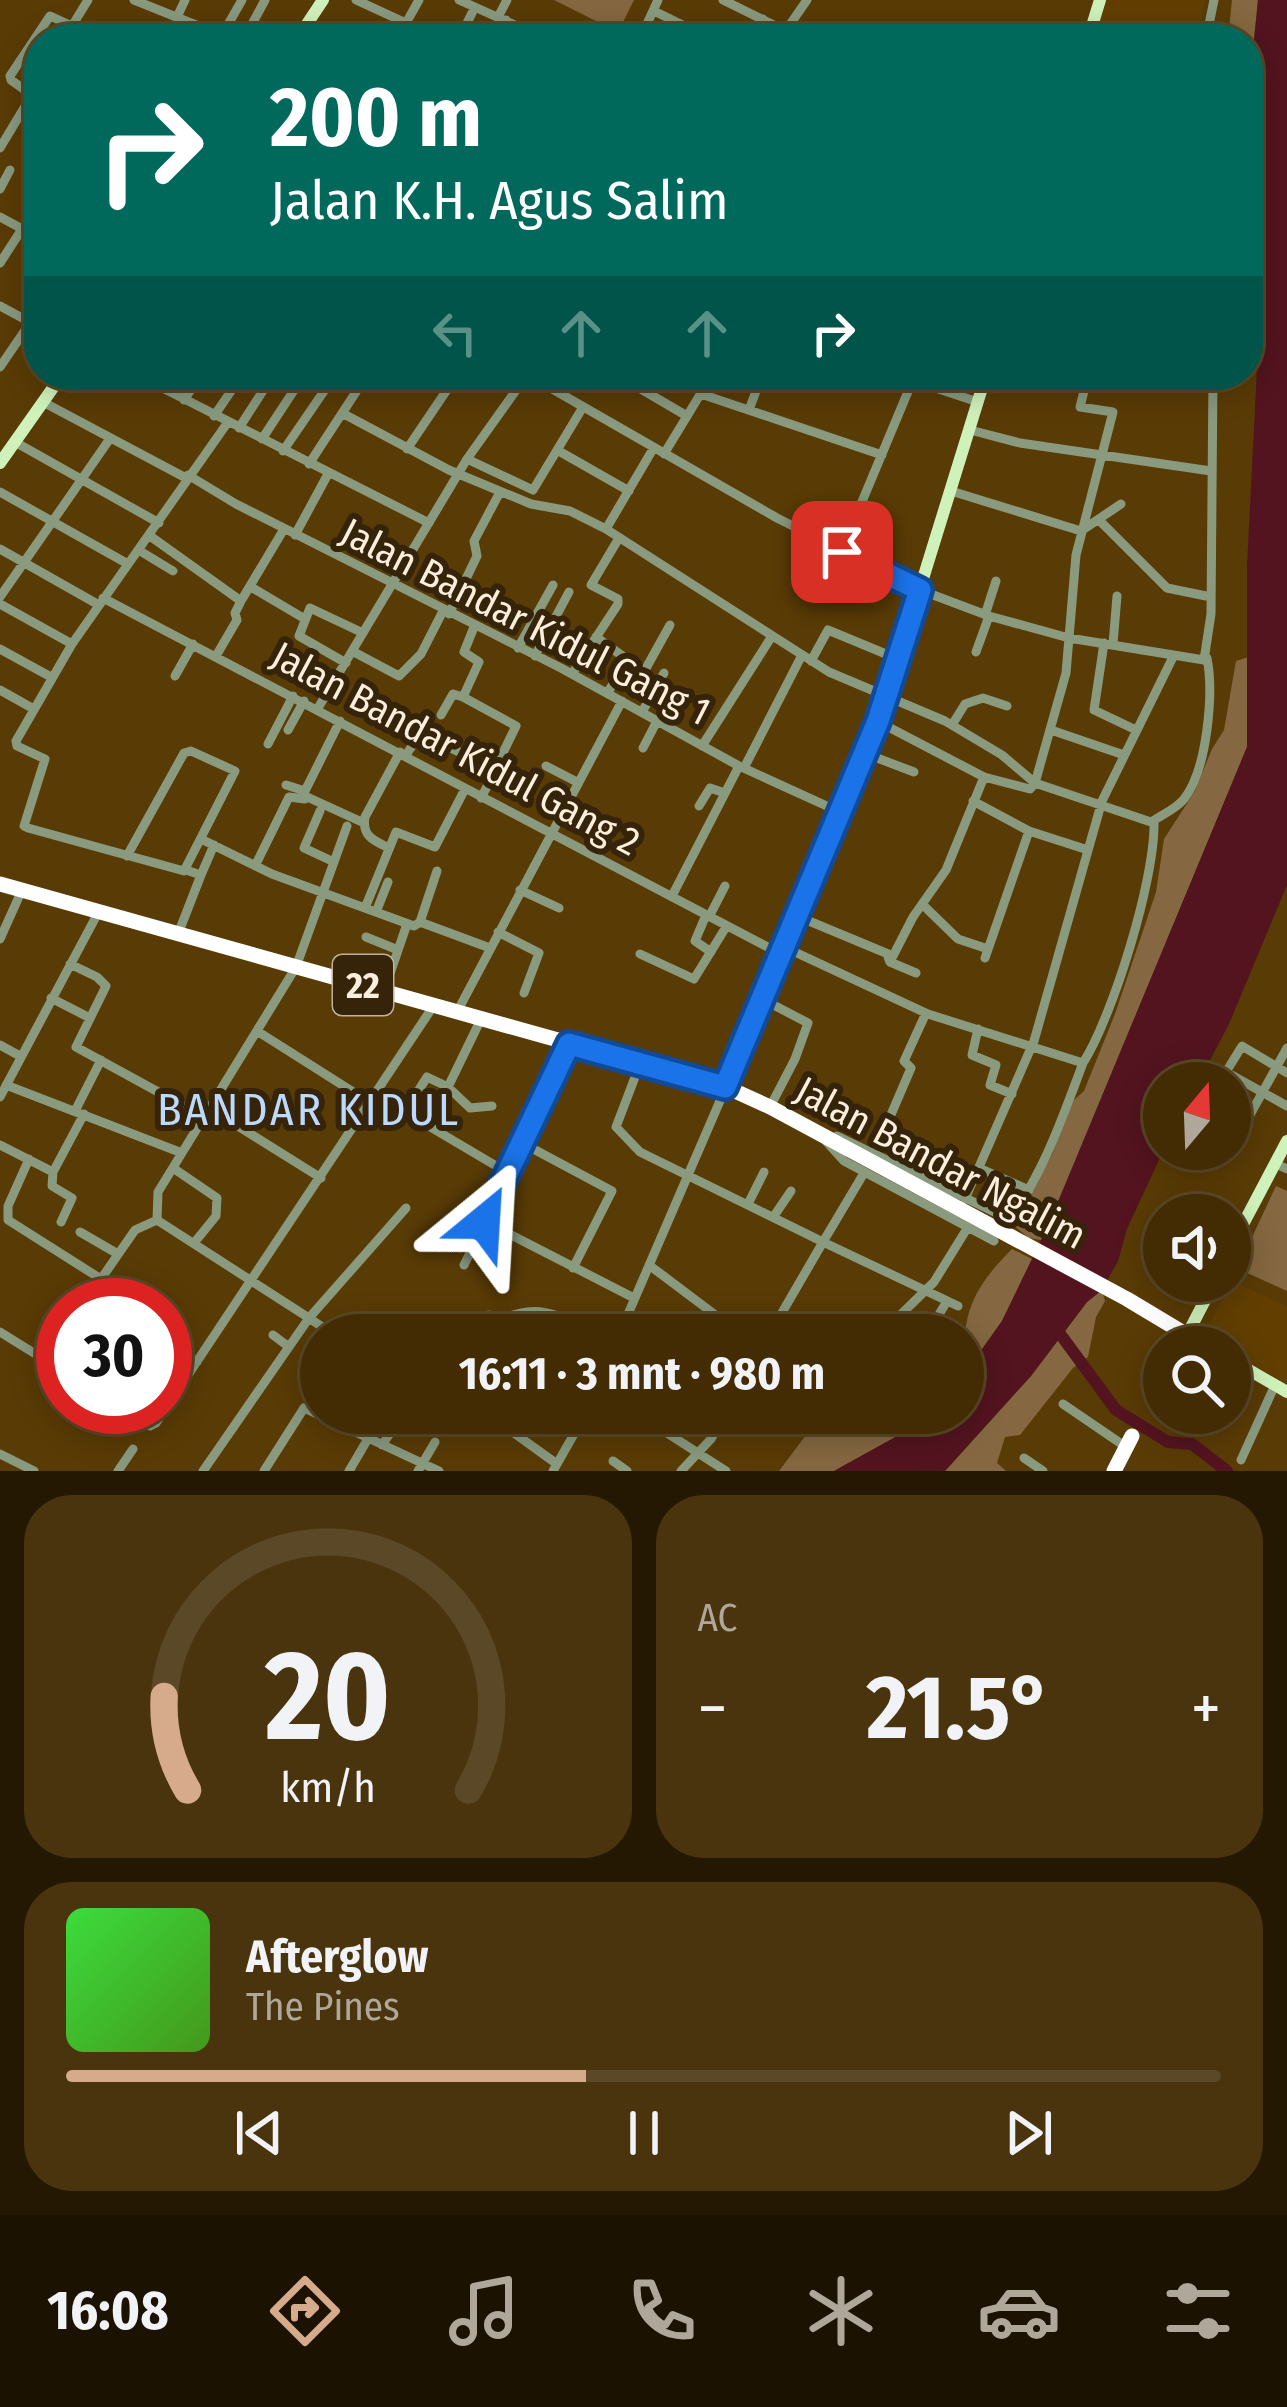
<!DOCTYPE html>
<html lang="id">
<head>
<meta charset="utf-8">
<style>
  :root { --surface:#432c04; --page:#4a340e; --text:#f1f3f6; --muted:#afa79a; --line:#5b4826; --accent:#d6ab8b }
  body { margin:0; font-family:"Fira Sans Condensed",sans-serif; background:var(--page); color:var(--text); height:100vh; display:flex; flex-direction:column; font-size:45px; white-space:nowrap }
  * { box-sizing:border-box; margin:0 }
  p { font-size:39px; color:var(--muted) }
  .icon { flex:none; width:66px; height:66px; fill:none; stroke:currentColor; stroke-width:2; stroke-linecap:round; stroke-linejoin:round }
  .map { position:relative; height:1471px; overflow:hidden }
  .drawer { display:flex; flex-direction:column; gap:24px; padding:24px; background:#251802; flex:1 }
  .drawer>* { flex:none }
  .banner { position:absolute; left:24px; top:24px; width:1239px; height:366px; border-radius:48px; box-shadow:0 6px 30px #0003,0 0 0 3px var(--line); background:#00695c; color:#fff; overflow:hidden }
  .needle { width:78px; rotate:19deg }
  .buttons { position:absolute; left:1143px; top:1062px; display:grid; gap:24px }
  .buttons a { display:grid; place-items:center; width:108px; height:108px; border-radius:50%; background:var(--surface); box-shadow:0 6px 30px #0003,0 0 0 3px var(--line); font-size:60px }
  .speed { position:absolute; left:36px; top:1278px; display:flex; gap:24px; font-size:60px; font-weight:700; text-align:center }
  .speed>* { display:grid; place-content:center; width:156px; height:156px; border-radius:50%; background:var(--surface); box-shadow:0 6px 30px #0003,0 0 0 3px var(--line); line-height:1 }
  .speed .limit { border:18px solid #d22; background:#fff; color:#111 }
  .pin { position:absolute; display:grid; place-items:center; width:102px; height:102px; color:#fff; margin:-51px; border-radius:24px; box-shadow:0 6px 18px #0006 }
  .me { position:absolute; width:132px; margin:-66px; rotate:27deg; stroke-linejoin:round; filter:drop-shadow(0 0 9px #0008) }
  .turn { display:flex; align-items:center; gap:42px; height:252px; padding:0 48px; font-size:54px }
  .turn .icon { width:156px; height:156px; stroke-width:2.5 }
  .turn b { display:block; font-size:84px; line-height:102px }
  .lanes { display:flex; align-items:center; height:114px; padding:0 48px; background:#0003; justify-content:center; gap:60px; direction:ltr }
  .lanes .off { opacity:.35 }
  .big { font-size:90px; font-weight:700; line-height:1.1 }
  .drawer .card { flex:1; display:flex; flex-direction:column; justify-content:center; gap:18px; min-width:0; padding:0 42px; border-radius:48px; background:var(--page) }
  .drawer .dial { align-items:center; gap:0 }
  .dial svg { height:312px; overflow:visible; fill:none; stroke:var(--line); stroke-width:7; stroke-linecap:round; text-anchor:middle }
  .dial text { fill:var(--text); stroke:none }
  .song { display:flex; align-items:center; gap:36px }
  .cover { width:144px; height:144px; border-radius:18px; background:linear-gradient(135deg,hsl(120 70% 55%),hsl(100 70% 35%)) }
  .played { height:12px; border-radius:6px; background:linear-gradient(90deg,var(--accent) 45%,var(--line) 45%) }
  .keys { display:flex; justify-content:space-around; direction:ltr }
  .heat { display:flex; justify-content:space-between; align-items:center; font-size:66px; direction:ltr }
  .drawer .tiles { flex:1; display:grid; gap:24px; grid-template-columns:1fr 1fr }
  .card:last-child { grid-column:span 2 }
  .trip { position:absolute; left:300px; top:1314px; width:684px; height:120px; border-radius:60px; background:var(--surface); box-shadow:0 6px 30px #0003,0 0 0 3px var(--line); font-weight:700; line-height:120px; text-align:center }
  .menu { display:flex; height:192px; justify-content:space-around; align-items:center; background:#1b1202; color:var(--muted) }
  .menu .icon { width:84px; height:84px }
  .menu .active { color:var(--accent) }
  .menu b { font-size:54px; color:var(--text) }
  .map>svg:first-child { display:block }
</style>
</head>
<body>
<div class="map">
<svg width="1287" height="1471" viewBox="0 0 1287 1471">
  <rect width="100%" height="100%" fill="#593b05"/>
  <!-- built -->
  <path fill="#623f00" d="M1101,0H1205L1198,39H1090Z
    M1232,1281L1287,1306V1388L1230,1353V1347H1221L1207,1338V1328Z"/>
  <!-- green -->
  <path fill="#856841" d="M554,0H634L618,32Z
    M1232,0H1258L1253,50L1255,288H1248V39H1228Z
    M1249,657L1247,747L1070,1175L1041,1240L1029,1238L1012,1224L1052,1155L1074,1100L1084,1091L1115,1014L1156,892L1164,839L1195,791L1212,749L1224,730L1236,661Z
    M1276,1186L1287,1191V1291L1243,1271L1239,1265Z
    M1012,1249L1032,1259L1002,1321L963,1376C963,1316 968,1293 1012,1249Z
    M1102,1290L1105,1301L1096,1317L1088,1357L1073,1368L1020,1435L1005,1437L997,1463L1006,1471H945L1031,1376L1087,1302Z
    M846,1413H930L919,1424L834,1471H779L806,1435L846,1417Z"/>
  <!-- water -->
  <path fill="#53141f" d="M1258,0H1287V885L1229,1024L1198,1083H1164V1149L1127,1229L1118,1261L1102,1290L1087,1302L1031,1376L945,1471H834L919,1424L930,1413H963V1376L1002,1321L1047,1228L1247,747V566L1258,349L1252,208L1253,50Z"/>
  <g fill="none" stroke-linecap="round" stroke-linejoin="round">
    <!-- river -->
    <path stroke="#53141f" stroke-width="12" d="M1055,1327L1116,1410L1168,1442L1192,1444L1227,1471"/>
    <!-- minor -->
    <path stroke="#899a7f" stroke-width="9" d="M134,0L231,39
      M356,0L406,23L419,0
      M459,0L546,39
      M723,0L786,31
      M654,11L711,39
      M177,17L185,0
      M498,17L507,0
      M222,35L242,0
      M64,39L88,0
      M244,39L265,0
      M459,39L475,7
      M496,39L506,20
      M640,39L658,0
      M756,39L763,19
      M780,39L807,0
      M807,39L816,26L841,39
      M1206,39L1214,0
      M32,95L11,80L10,76L50,16L72,26
      M0,148L39,83
      M0,189L10,170
      M0,217L39,238
      M0,263L22,229
      M0,306L39,327
      M0,367L30,323
      M137,375L429,523
      M528,375L777,518L920,590L989,616L1069,638L1204,660L1211,614L1213,375
      M617,375L687,416
      M896,375L978,402
      M701,394L882,455
      M184,400L201,375
      M43,402L186,478
      M749,410L762,375
      M342,413L449,470L531,504L570,511L606,529L829,672L945,721L1002,755L1035,783L1154,823C1155,879 1113,1016 1083,1063L928,1014L784,947
      M214,416L242,375
      M239,428L273,375
      M970,430L1020,443L1211,471
      M262,439L304,375
      M15,442L159,523
      M407,449L457,375
      M557,450L629,491
      M283,451L335,375
      M664,454L712,375
      M467,459L533,490L583,407
      M309,464L367,375
      M188,475L236,504L561,668L739,766L840,812
      M951,491L1081,531L1121,504
      M0,492L128,564
      M1100,521L1167,588L1211,597
      M606,529L653,449
      M295,535L328,474
      M150,536L241,601
      M0,549L99,605
      M140,551L173,571
      M841,552L912,382
      M251,587L305,619
      M0,597L109,440
      M103,598L781,954
      M0,604L72,644
      M449,614L477,556L474,541L500,492
      M985,615L996,581
      M596,637L628,660L608,692
      M1104,643L1094,710L1136,730
      M1113,644L1117,596
      M518,648L553,585
      M0,649L51,677
      M352,651L399,676L421,654L443,611
      M976,652L989,616
      M216,656L237,620L235,613L241,601L284,529
      M535,656L569,592
      M811,661L828,630L898,659
      M346,663L299,636L310,608L363,633
      M645,670L670,625
      M572,674L618,604V599L591,585L619,538
      M175,676L193,644
      M0,690L32,708
      M463,697L516,726L495,769
      M318,708L467,459L527,375
      M642,712L664,673
      M441,715L453,694L463,697L479,662L464,652L474,627
      M877,721L984,777L1030,789L1035,783
      M952,725L965,704L983,698L1007,706
      M288,730L304,701
      M1051,730L1124,755
      M268,744L293,696
      M702,746L772,636
      M643,748L657,721
      M864,753L914,772
      M406,755L420,734L496,769L481,798
      M546,766L577,782
      M744,768L802,655
      M1035,783L1066,673L1076,555L1113,412L1080,407L1088,375
      M286,785L305,791L340,721
      M305,796L364,823
      M973,801L1029,831L1088,850
      M699,806L710,788L725,793
      M320,811L304,848L334,862
      M1153,821C1163,814 1176,809 1184,799C1207,770 1214,694 1207,658
      M201,839L272,874L414,926L420,922L437,871
      M387,847C372,840 362,835 365,817L400,752
      M127,856L184,753L191,751L235,771L184,871L28,828L24,826L45,759L17,746L16,741L72,644L228,422
      M256,864L289,797L305,799
      M201,875L214,845
      M520,890L559,908
      M672,896L739,766
      M922,904L958,939L988,949
      M365,908L396,832L435,847L465,789
      M376,912L388,882
      M706,915L695,941L711,952
      M797,916L893,956L913,917L946,870L984,777
      M709,917L725,886
      M420,922L490,948
      M498,932L539,953L524,993
      M178,934L201,875L186,870
      M366,937L398,950
      M0,939L22,890
      M640,954L694,979L726,927
      M888,957L890,962L916,973
      M985,958L1029,831
      M70,964L97,977L106,986L76,1047L204,1117
      M384,991L407,924
      M51,998L90,1018
      M762,999L808,1023L795,1059L770,1107
      M457,1012L622,701
      M978,1029L972,1055L996,1065L990,1085L1012,1094
      M257,1031L369,1102
      M569,1044L484,1221L634,1298
      M0,1045L20,1056
      M640,1064L616,1127L640,1152L823,1242L769,1335
      M1287,1073L1242,1046L1226,1072L1287,1106
      M6,1085L182,1153
      M448,1087L482,1017
      M0,1097L99,911
      M492,1106L470,1108L448,1087L427,1077L405,1112L508,1173
      M209,1108L321,1178
      M75,1111L101,1060
      M1246,1122L1287,1048
      M837,1136L1009,1219C1044,1173 1063,1116 1083,1063
      M823,1138L844,1161L994,1241
      M524,1144L612,1191L573,1268
      M0,1145L53,1172L84,1114
      M875,1152L911,1068L904,1061L926,1013
      M29,1159L8,1206V1220L101,1279
      M1276,1164L1287,1169
      M905,1167L917,1146
      M173,1168L217,1198L216,1216L194,1243
      M979,1168L1029,1190
      M53,1172L52,1186L72,1198L61,1222
      M864,1173L823,1242L958,1306
      M965,1199L1034,1041L1102,801L1174,655
      M748,1204L764,1172
      M774,1216L791,1191
      M157,1220L309,1318L203,1471
      M80,1232L118,1254
      M1160,1257L1164,1259
      M464,1265L485,1223
      M649,1265L734,1329
      M83,1305L135,1230L157,1220L158,1192L296,967L347,826
      M625,1320L651,1335
      M931,1328L947,1301
      M0,1332L63,1371
      M273,1335L289,1347
      M334,1335L309,1318L406,1208
      M470,1335L489,1315C505,1320 512,1314 527,1312C551,1308 582,1326 603,1335
      M619,1335L726,1087
      M880,1335L934,1282L968,1227
      M165,1344L197,1362
      M47,1360L63,1336
      M1063,1404L1126,1447
      M119,1407L150,1426L156,1423L434,1005
      M486,1413L557,1464
      M636,1413L726,1471
      M783,1413L803,1431
      M1196,1413L1206,1420
      M513,1431L525,1413
      M382,1445L404,1413
      M0,1454L34,1471
      M1024,1458L1043,1471
      M1241,1460L1275,1385
      M613,1461L627,1471
      M118,1471L133,1449
      M264,1471L304,1408L439,1471
      M349,1471L369,1437
      M418,1471L435,1442
      M553,1471L586,1413
      M681,1471L711,1439L726,1413"/>
    <!-- major -->
    <path stroke="#cff2bb" stroke-width="12" d="M297,39L323,0
      M1088,39L1100,0
      M0,463L62,375
      M726,1087L887,695L986,375
      M1230,1249L1287,1141
      M1209,1347L1187,1335L1215,1281
      M1230,1359L1287,1392"/>
    <!-- highway -->
    <path stroke="#fff" stroke-width="15" d="M0,884L726,1087L770,1107L1127,1299L1187,1335L1180,1347
      M1158,1387L1164,1375
      M1114,1471L1132,1436"/>
  </g>
  <g fill="none" stroke-linecap="round" stroke-linejoin="round">
    <defs>
      <path id="route" d="M484,1222L569,1044L725,1087L878,721L920,590L842,552"/>
    </defs>
    <!-- route casing -->
    <use href="#route" stroke="#114b97" stroke-width="30"/>
    <!-- route -->
    <use href="#route" stroke="#1a73e8" stroke-width="21"/>
  </g>
  <g text-anchor="middle" stroke-width="12" stroke-linejoin="round" paint-order="stroke">
    <!-- shield labels -->
    <rect fill="#36240a" stroke="#c1b29e" stroke-width="3" x="333" y="955" width="60" height="60" rx="9"/>
    <g font-size="36" font-weight="bold" fill="#fdefdd">
      <text x="363" y="998">22</text>
    </g>
    <!-- street labels -->
    <g font-size="39" fill="#fdefdd" stroke="#36240a">
      <text transform="translate(526 621) rotate(27)" y="14">Jalan Bandar Kidul Gang 1</text>
      <text transform="translate(456 748) rotate(28)" y="14">Jalan Bandar Kidul Gang 2</text>
      <text transform="translate(941 1162) rotate(28)" y="14">Jalan Bandar Ngalim</text>
    </g>
    <!-- quarter labels -->
    <g font-size="45" letter-spacing="3" fill="#bcdafe" stroke="#36240a">
      <text x="309" y="1125">BANDAR KIDUL</text>
    </g>
  </g>
</svg>
<div class="buttons">
<a><svg class="needle" viewBox="-14 -14 28 28"><path d="M0-13l5 13h-10z" fill="#e53935"/><path d="M0 13l5-13h-10z" fill="#afa79a"/></svg></a>
<a><svg class="icon" aria-label="sound" viewBox="0 0 24 24"><path d="M4 9h4l5-4v14l-5-4H4zM17 9q2 3 0 6"/></svg></a>
<a><svg class="icon" aria-label="search" viewBox="0 0 24 24"><circle cx="10" cy="10" r="6"/><path d="M15 15l6 6"/></svg></a>
</div>
<div class="speed"><div class="limit">30</div></div>
<div class="pin" style="left:842px;top:552px;background:#d93025"><svg class="icon" aria-label="arrive" viewBox="0 0 24 24"><path d="M6 21V4h12l-3 4 3 4H6"/></svg></div>
<svg class="me" style="left:484px;top:1222px" viewBox="-20 -20 40 40"><path d="M0-17L14 15 0 8-14 15z" fill="#1a73e8" stroke="#fff" stroke-width="4"/></svg>
<div class="trip">16:11 · 3 mnt · 980 m</div>
<div class="banner">
<div class="turn"><svg class="icon" aria-label="right" viewBox="0 0 24 24"><path d="M7 20v-9h11M14 6l5 5-5 5"/></svg><div><b>200 m</b>Jalan K.H. Agus Salim</div></div>
<div class="lanes"><svg class="icon off" aria-label="left" viewBox="0 0 24 24"><path d="M17 20v-9H6M10 6l-5 5 5 5"/></svg><svg class="icon off" aria-label="ahead" viewBox="0 0 24 24"><path d="M12 20V5M6 11l6-6 6 6"/></svg><svg class="icon off" aria-label="ahead" viewBox="0 0 24 24"><path d="M12 20V5M6 11l6-6 6 6"/></svg><svg class="icon" aria-label="right" viewBox="0 0 24 24"><path d="M7 20v-9h11M14 6l5 5-5 5"/></svg></div>
</div>
</div>
<section class="drawer">
<div class="tiles">
<div class="card dial"><svg viewBox="0 0 100 80">
<path d="M14 69A42 42 0 1 1 86 69"/>
<path d="M14 69A42 42 0 0 1 8 45" stroke="#d6ab8b"/>
<text x="50" y="56" font-size="32" font-weight="700">20</text>
<text x="50" y="72" font-size="11">km/h</text>
</svg></div>
<div class="card"><p>AC</p>
<div class="heat"><a>−</a><b class="big">21.5°</b><a>+</a></div>
</div>
<div class="card">
<div class="song"><i class="cover"></i><div><b>Afterglow</b><p>The Pines</p></div></div>
<div class="played"></div>
<div class="keys"><svg class="icon" aria-label="previous" viewBox="0 0 24 24"><path d="M18 5L8 12l10 7zM5 5v14"/></svg><svg class="icon" aria-label="pause" viewBox="0 0 24 24"><path d="M8 5v14M16 5v14"/></svg><svg class="icon" aria-label="next" viewBox="0 0 24 24"><path d="M6 5l10 7-10 7zM19 5v14"/></svg></div>
</div>
</div>
</section>
<nav class="menu">
<b>16:08</b>
<svg class="icon active" aria-label="directions" viewBox="0 0 24 24"><path d="M12 3l9 9-9 9-9-9zM9 14v-3h6M13 9l2 2-2 2"/></svg>
<svg class="icon" aria-label="music" viewBox="0 0 24 24"><path d="M9 18V5l10-2v13"/><circle cx="6" cy="18" r="3"/><circle cx="16" cy="16" r="3"/></svg>
<svg class="icon" aria-label="phone" viewBox="0 0 24 24"><path d="M5 4h4l2 5-3 2q2 4 5 5l2-3 5 2v4C11 20 4 13 5 4z"/></svg>
<svg class="icon" aria-label="climate" viewBox="0 0 24 24"><path d="M12 3v18M4 7l16 10M4 17L20 7"/></svg>
<svg class="icon" aria-label="car" viewBox="0 0 24 24"><path d="M5 17H2v-5l4-1 3-4h7l3 4 3 1v5h-3M9 17h6M6 11h13"/><circle cx="7" cy="17" r="2"/><circle cx="17" cy="17" r="2"/></svg>
<svg class="icon" aria-label="filters" viewBox="0 0 24 24"><path d="M4 7h16M4 17h16"/><circle cx="9" cy="7" r="2"/><circle cx="15" cy="17" r="2"/></svg>
</nav>
</body>
</html>
